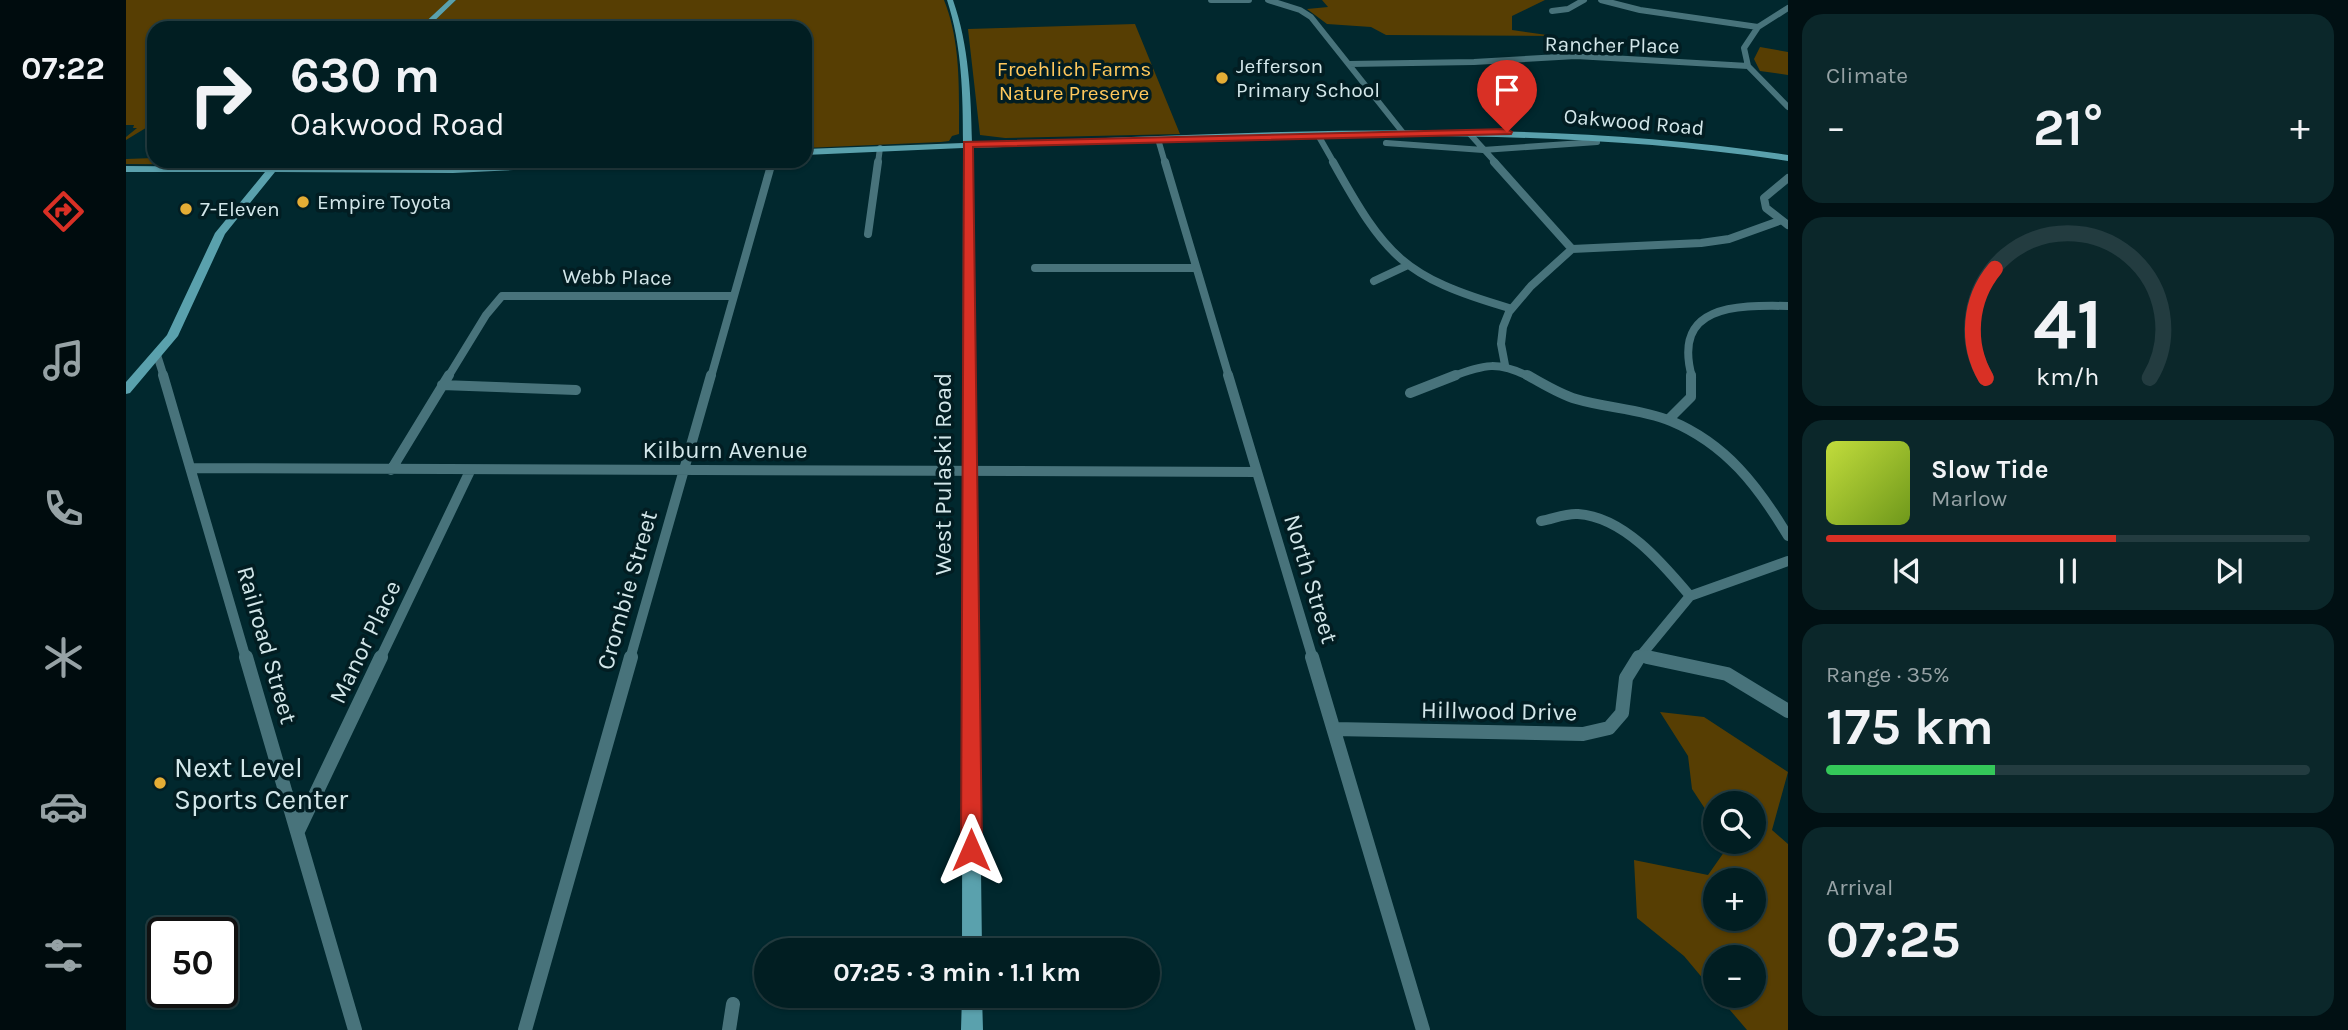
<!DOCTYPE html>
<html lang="en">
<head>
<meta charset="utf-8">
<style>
  :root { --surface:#011e22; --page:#0b272a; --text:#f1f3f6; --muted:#96a2a5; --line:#233c40; --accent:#d93025 }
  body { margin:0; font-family:Karla,sans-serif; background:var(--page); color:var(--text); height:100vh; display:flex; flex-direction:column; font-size:26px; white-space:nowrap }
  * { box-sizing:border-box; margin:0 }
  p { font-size:23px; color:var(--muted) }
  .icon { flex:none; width:38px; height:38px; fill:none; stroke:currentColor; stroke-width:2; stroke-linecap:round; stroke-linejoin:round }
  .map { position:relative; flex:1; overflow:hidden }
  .side { display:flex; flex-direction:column; gap:14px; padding:14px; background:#011013; width:560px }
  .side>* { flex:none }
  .top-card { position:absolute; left:21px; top:21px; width:665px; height:147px; border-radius:21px; box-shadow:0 2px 5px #0004,0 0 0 2px var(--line); background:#011e22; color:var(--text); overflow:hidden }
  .fabs { position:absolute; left:1577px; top:791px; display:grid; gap:14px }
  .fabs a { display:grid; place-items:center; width:63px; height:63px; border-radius:50%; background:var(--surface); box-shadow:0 2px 5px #0004,0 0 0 2px var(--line); font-size:35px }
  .speed { position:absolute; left:21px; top:917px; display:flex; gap:14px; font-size:35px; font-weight:700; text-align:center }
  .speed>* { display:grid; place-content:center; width:91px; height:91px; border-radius:50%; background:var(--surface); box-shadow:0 2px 5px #0004,0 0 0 2px var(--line); line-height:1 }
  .speed .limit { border:4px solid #111; border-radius:10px; background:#fff; color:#111 }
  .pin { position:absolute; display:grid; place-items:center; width:60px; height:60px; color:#fff; margin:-72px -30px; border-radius:50% 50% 50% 0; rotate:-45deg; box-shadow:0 0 7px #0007 }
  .pin .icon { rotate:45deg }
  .me { position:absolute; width:77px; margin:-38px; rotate:0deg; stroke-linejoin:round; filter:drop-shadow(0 0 5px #0008) }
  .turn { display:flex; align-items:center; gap:24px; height:147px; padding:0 28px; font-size:32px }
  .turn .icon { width:91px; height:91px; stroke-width:2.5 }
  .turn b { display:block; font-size:49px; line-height:60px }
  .big { font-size:52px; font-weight:700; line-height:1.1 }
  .side .card { flex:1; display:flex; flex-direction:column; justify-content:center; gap:10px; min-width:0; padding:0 24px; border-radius:21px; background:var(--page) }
  .side .dial { align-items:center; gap:0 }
  .dial svg { height:182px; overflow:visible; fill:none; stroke:var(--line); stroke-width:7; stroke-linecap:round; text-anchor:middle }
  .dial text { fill:var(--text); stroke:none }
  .song { display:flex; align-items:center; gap:21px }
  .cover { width:84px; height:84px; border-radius:10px; background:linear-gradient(135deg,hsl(70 70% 55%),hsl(80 70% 35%)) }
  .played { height:7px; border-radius:4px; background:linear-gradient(90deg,var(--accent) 60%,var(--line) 60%) }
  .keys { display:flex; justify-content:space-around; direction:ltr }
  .heat { display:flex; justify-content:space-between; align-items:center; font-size:38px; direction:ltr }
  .charge { height:10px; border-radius:5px; background:linear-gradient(90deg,#34c759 35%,var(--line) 0) }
  .trip { position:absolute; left:628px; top:938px; width:406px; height:70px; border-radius:35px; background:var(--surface); box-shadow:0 2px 5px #0004,0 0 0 2px var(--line); font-weight:700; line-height:70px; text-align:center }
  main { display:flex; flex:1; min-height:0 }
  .tabs { display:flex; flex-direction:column; width:126px; justify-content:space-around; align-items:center; background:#000c0e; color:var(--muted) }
  .tabs .icon { width:49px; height:49px }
  .tabs .current { color:var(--accent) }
  .tabs b { font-size:32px; color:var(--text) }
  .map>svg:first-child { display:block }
</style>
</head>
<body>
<main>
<nav class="tabs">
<b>07:22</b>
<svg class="icon current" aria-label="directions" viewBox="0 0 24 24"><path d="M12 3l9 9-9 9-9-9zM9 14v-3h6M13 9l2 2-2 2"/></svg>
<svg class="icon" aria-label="music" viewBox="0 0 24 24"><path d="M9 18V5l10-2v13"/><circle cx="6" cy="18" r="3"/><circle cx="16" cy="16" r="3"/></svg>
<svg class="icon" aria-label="phone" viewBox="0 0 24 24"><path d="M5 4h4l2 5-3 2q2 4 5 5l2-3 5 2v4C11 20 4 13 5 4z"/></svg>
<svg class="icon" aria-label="climate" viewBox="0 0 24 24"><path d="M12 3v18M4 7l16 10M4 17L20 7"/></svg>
<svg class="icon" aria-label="car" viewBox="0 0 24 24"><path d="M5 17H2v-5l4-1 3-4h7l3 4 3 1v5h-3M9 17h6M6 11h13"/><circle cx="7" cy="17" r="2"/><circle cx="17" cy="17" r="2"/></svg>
<svg class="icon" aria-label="filters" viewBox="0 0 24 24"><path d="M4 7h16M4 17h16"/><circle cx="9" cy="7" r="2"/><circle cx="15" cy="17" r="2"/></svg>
</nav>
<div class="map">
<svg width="1662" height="1030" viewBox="0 0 1662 1030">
  <rect width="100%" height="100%" fill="#01282e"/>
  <!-- green -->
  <path fill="#573e03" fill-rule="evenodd" d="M0,0H324L293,28H28V123L0,140V137L11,128H7L8,125H0Z
    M330,0H818C835,42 833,90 833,134L826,136L823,141L815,142L679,148V28H300Z
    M1196,0H1419L1386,16V30L1428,36L1260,35L1245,27L1201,24L1181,9L1202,7Z
    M1009,24L1054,134L879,138L854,135L842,29Z
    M1634,47L1662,52V75L1634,71L1628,59Z
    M28,158V161H147L133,165L0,164V159Z
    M159,161H424L330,166L155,165Z
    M1534,712L1578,717L1662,772L1646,830L1662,844V1030H1621L1592,996H1628V957H1589V993L1558,956L1511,918L1508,860L1582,875L1603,845L1601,842H1628V803H1589V824L1566,789L1562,756ZM1589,880H1628V919H1589Z"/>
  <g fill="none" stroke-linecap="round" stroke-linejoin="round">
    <!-- street-far3 -->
    <path stroke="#48737b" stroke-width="6" d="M1085,0H1123
      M1142,0L1174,10L1185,17L1278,134
      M1475,0L1514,10L1632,27
      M1662,8L1632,27L1618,48L1622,66L1662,107
      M1426,11L1442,9L1458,0
      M1223,64L1348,62L1450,56L1622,66
      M1343,133L1370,163
      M1192,135L1208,163
      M1032,139L1039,163
      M1260,143L1357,150L1471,142
      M752,163L754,148"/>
    <!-- street-far2 -->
    <path stroke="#48737b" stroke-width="8" d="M1039,162L1103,377
      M1207,162C1260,257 1277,277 1383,308
      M1368,162L1446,249
      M1662,178L1638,198L1640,208L1662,225
      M742,234L752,162
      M909,268H1069
      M1248,281L1280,266
      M31,355L38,377
      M1379,365L1375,344L1377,327L1383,312L1405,286L1446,249L1575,243L1603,239L1653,221
      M322,377L360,315L376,296H606
      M585,377L646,162
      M1325,377C1360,364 1371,361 1404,377
      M1566,377C1546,305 1609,305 1662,306"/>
    <!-- street-far1 -->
    <path stroke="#48737b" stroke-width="10" d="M37,375L120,659
      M1102,375L1187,659
      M1401,375C1416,383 1433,394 1450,399C1480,408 1515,409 1545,421C1600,444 1632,486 1662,536
      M316,385L450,390
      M1284,393L1330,375
      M1542,420L1565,397V375
      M66,468L1131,472
      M265,470L323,375
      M1415,521C1427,519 1440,513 1452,514C1498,517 1537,564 1564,596
      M1514,656L1530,659
      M254,659L344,471
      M504,659L585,375
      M1512,659L1564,596L1662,561"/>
    <!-- street -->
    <path stroke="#48737b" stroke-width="14" d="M120,657L229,1030
      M1186,657L1297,1030
      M1521,657L1601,674L1662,711
      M1208,729L1457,734L1483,728L1496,713L1500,678L1513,657
      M172,831L255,657
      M399,1030L505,657
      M603,1030L607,1004"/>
    <!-- secondary -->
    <path fill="#5aa1ad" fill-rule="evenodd" d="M323,0H330L301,28H293Z
      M821,0H827C843,46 845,94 846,143C1118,134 1392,114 1662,155V161C1392,120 1118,140 846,148L856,950H836L837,148L679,155V149L837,143C837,94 836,46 821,0Z
      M151,161L156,164L154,167H327L453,161H514L509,164L327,173L149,172L99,234L52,336L4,393L0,394V382L41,335L89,233L139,172H0V166L144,167Z
      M836,996H856L857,1030H835Z"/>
  </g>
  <!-- route -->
  <path fill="#d93025" stroke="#8d1f18" stroke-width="2" d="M1381,129L1386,132L1385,134L847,147L856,850L853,857L845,860L838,857L835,850L838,142Z"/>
  <!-- markers -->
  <g fill="#e5ad35" stroke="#021d22" stroke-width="2.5">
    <circle cx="1096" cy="78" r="7"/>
    <circle cx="177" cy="202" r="7"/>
    <circle cx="60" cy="209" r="7"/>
    <circle cx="34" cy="783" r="7"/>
  </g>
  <g text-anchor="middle" stroke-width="7" stroke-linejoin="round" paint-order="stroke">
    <!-- far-street labels -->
    <g font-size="21" fill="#d3e7ea" stroke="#021d22">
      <text transform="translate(1486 45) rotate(1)" y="7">Rancher Place</text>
      <text transform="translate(1508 122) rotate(5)" y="7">Oakwood Road</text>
      <text transform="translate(491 277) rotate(1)" y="7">Webb Place</text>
    </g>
    <!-- far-poi labels -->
    <g font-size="21" fill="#d3e7ea" stroke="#021d22" text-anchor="start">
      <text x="1110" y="73">Jefferson<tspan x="1110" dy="24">Primary School</tspan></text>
      <text x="191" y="209">Empire Toyota</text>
      <text x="74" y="216">7-Eleven</text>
    </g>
    <!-- far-park labels -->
    <g font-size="21" fill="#ffc85c" stroke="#021d22">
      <text x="948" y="76">Froehlich Farms<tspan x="948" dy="24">Nature Preserve</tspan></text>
    </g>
    <!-- street labels -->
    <g font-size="24" fill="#d3e7ea" stroke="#021d22">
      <text x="599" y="458">Kilburn Avenue</text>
      <text transform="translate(817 474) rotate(-90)" y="8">West Pulaski Road</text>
      <text transform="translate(1185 579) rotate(73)" y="8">North Street</text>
      <text transform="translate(501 590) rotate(-74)" y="8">Crombie Street</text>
      <text transform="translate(239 642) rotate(-64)" y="8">Manor Place</text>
      <text transform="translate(141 645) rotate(74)" y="8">Railroad Street</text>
      <text transform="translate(1373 711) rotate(1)" y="8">Hillwood Drive</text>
    </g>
    <!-- near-poi labels -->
    <g font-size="28" fill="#d3e7ea" stroke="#021d22" text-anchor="start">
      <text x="48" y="777">Next Level<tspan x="48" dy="32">Sports Center</tspan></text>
    </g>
  </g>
</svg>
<div class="fabs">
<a><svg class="icon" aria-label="search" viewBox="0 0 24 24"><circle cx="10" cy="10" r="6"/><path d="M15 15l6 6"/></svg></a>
<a>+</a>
<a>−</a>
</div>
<div class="speed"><div class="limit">50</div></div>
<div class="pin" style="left:1381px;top:132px;background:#d93025"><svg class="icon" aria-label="arrive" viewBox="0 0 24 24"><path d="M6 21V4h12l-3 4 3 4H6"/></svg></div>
<svg class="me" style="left:845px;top:850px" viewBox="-20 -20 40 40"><path d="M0-17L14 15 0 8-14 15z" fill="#d93025" stroke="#fff" stroke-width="4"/></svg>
<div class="trip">07:25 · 3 min · 1.1 km</div>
<div class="top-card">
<div class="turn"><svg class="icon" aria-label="right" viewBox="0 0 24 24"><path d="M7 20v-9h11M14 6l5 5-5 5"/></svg><div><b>630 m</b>Oakwood Road</div></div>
</div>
</div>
<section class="side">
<div class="card"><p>Climate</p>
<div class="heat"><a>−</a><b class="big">21°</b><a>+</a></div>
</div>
<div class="card dial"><svg viewBox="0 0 100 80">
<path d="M14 69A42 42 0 1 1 86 69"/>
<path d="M14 69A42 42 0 0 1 18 21" stroke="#d93025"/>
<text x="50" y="56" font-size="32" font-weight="700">41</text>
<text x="50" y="72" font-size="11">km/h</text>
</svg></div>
<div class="card">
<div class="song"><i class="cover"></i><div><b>Slow Tide</b><p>Marlow</p></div></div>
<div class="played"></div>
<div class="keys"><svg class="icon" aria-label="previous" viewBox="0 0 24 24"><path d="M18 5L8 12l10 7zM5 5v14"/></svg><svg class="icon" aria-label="pause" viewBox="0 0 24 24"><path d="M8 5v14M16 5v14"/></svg><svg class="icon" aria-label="next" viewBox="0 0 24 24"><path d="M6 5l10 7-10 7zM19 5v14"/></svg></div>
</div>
<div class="card"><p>Range · 35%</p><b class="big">175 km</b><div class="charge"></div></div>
<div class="card"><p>Arrival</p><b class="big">07:25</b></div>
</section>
</main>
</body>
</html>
